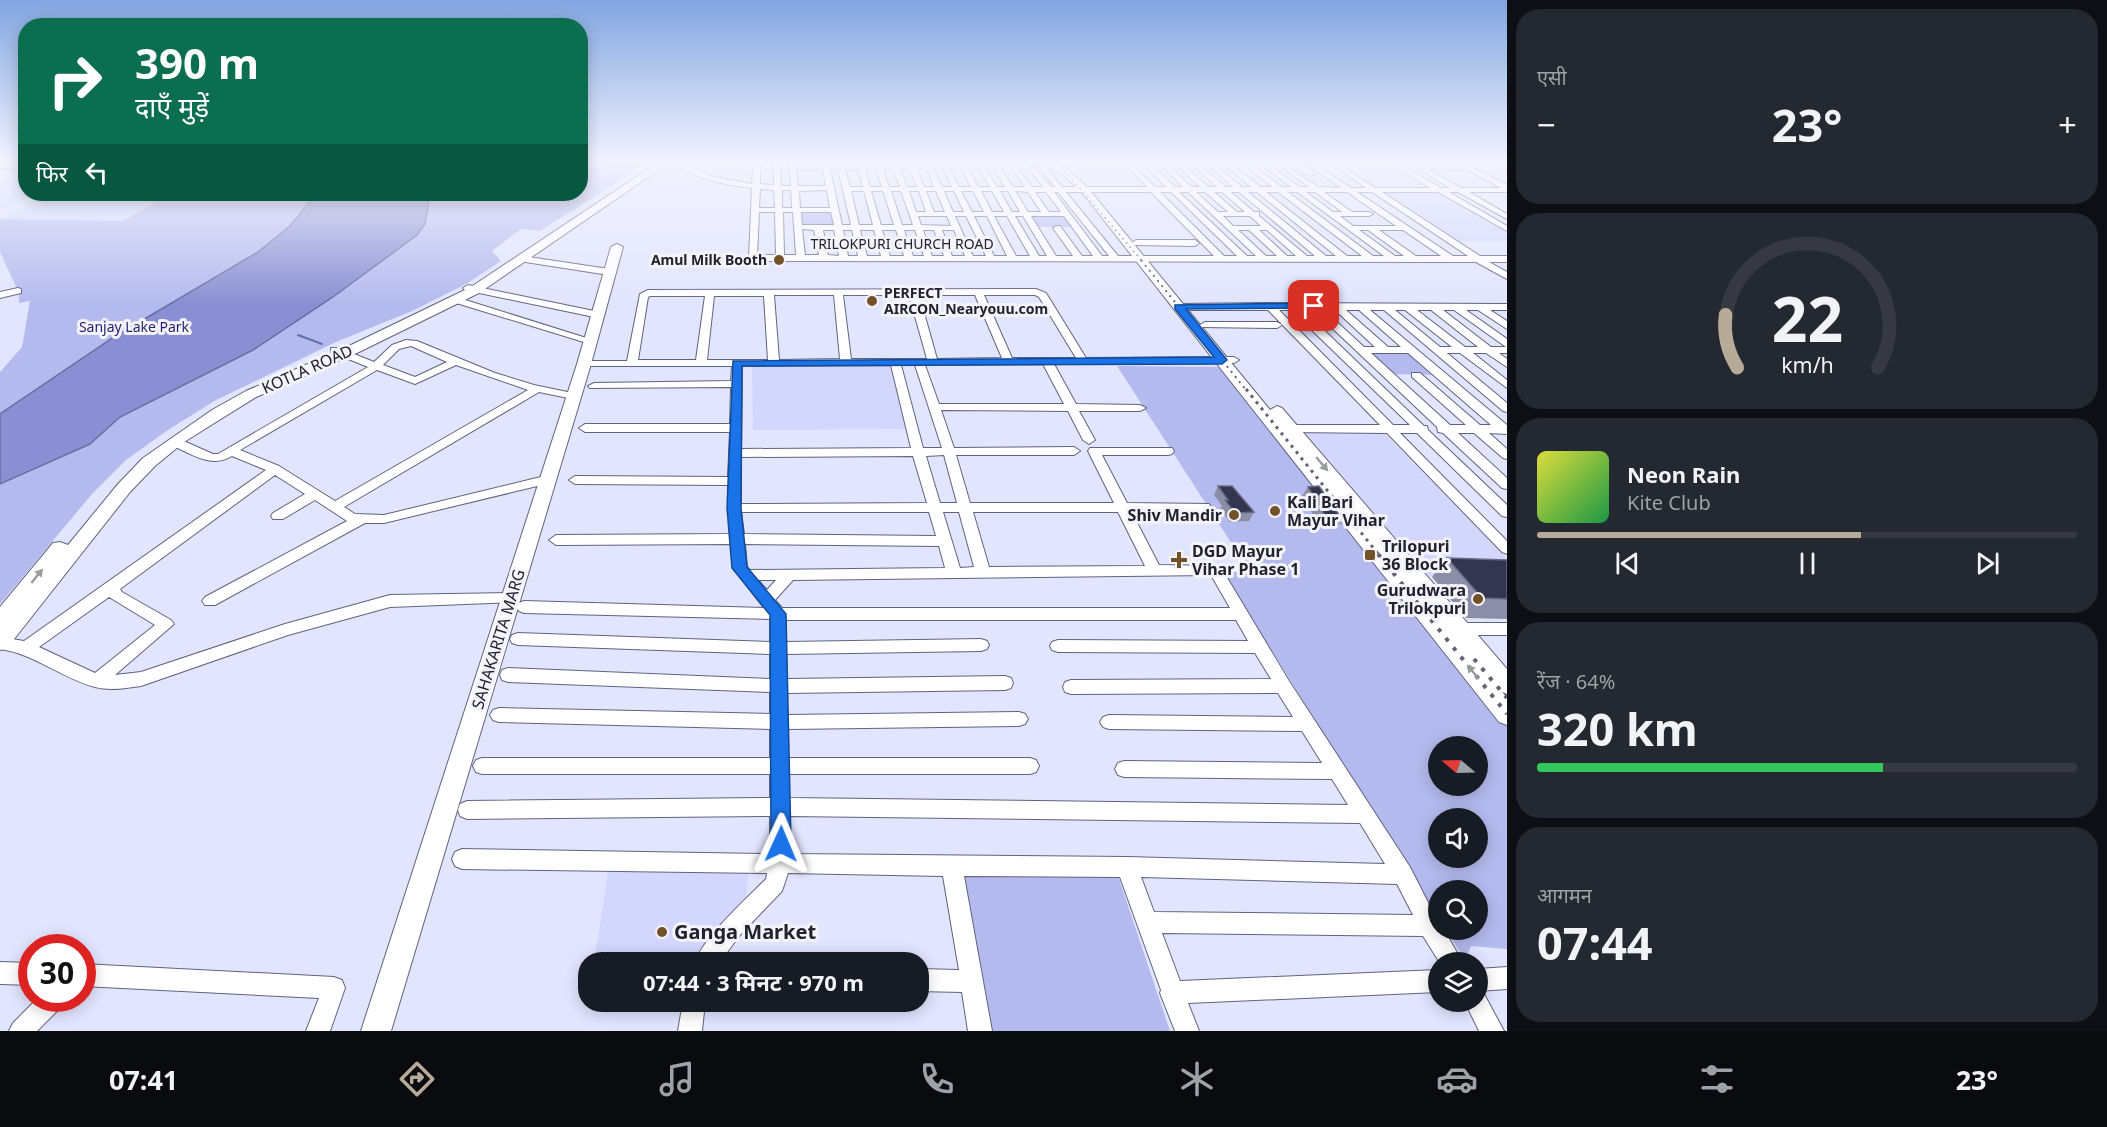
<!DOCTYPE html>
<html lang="hi">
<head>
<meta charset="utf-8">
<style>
  :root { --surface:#171b24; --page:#242831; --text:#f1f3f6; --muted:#9ea1a6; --line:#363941; --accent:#b8aa99 }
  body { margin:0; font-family:"Noto Sans","Noto Sans Devanagari",sans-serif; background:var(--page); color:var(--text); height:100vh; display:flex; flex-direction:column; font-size:22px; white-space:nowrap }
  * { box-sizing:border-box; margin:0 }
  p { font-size:20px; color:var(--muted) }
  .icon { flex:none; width:33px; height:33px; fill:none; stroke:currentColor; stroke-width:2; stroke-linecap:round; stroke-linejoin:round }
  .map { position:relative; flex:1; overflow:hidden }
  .side { display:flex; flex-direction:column; gap:9px; padding:9px; background:#0d0f14; width:600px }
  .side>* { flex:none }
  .top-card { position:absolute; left:18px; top:18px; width:570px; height:183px; border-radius:24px; box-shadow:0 3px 15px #0003; background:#0b6e4f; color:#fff; overflow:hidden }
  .needle { width:39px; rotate:289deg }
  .buttons { position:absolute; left:1428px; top:736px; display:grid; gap:12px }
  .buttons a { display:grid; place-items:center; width:60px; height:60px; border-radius:50%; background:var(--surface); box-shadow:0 3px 15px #0003; font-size:30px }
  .speed { position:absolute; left:18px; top:934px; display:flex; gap:12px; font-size:30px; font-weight:700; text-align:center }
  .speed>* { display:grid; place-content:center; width:78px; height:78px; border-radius:50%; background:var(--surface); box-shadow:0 3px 15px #0003; line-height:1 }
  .speed .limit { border:9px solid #d22; background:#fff; color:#111 }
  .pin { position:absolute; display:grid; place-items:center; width:51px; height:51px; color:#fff; margin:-26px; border-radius:12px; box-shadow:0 3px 9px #0006 }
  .me { position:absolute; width:66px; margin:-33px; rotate:1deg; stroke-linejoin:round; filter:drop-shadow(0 0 4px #0008) }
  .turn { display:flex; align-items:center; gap:21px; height:126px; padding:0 18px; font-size:27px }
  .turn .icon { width:78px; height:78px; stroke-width:2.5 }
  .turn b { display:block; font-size:42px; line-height:51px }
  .then { display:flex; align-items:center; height:57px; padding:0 18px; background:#0003; gap:12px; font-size:22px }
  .big { font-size:45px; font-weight:700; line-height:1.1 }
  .side .widget { flex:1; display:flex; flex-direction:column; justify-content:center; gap:9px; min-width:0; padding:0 21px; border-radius:24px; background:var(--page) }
  .side .dial { align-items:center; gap:0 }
  .dial svg { height:156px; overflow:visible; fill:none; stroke:var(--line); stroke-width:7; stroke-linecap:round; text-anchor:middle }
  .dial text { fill:var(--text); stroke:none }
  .song { display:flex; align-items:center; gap:18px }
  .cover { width:72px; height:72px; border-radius:9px; background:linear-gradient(135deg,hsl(60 70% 55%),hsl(140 70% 35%)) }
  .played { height:6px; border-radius:3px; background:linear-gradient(90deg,var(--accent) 60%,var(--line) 60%) }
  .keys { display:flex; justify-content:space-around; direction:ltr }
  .heat { display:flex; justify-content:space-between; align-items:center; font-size:33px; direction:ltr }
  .charge { height:9px; border-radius:4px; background:linear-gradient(90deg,#34c759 64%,var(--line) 0) }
  .trip { position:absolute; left:578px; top:952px; width:351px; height:60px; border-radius:24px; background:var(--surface); box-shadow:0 3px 15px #0003; font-weight:700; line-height:60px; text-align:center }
  .tabs { display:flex; height:96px; justify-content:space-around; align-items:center; background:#090b0e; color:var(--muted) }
  .tabs .icon { width:42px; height:42px }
  .tabs .selected { color:var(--accent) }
  .tabs b { font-size:27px; color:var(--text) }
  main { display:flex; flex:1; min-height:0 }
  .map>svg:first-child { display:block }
</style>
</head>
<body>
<main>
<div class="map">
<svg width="1507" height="1031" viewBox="0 0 1507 1031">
  <rect width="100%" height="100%" fill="#e2e5fe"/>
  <!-- built -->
  <path fill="#d3d7fe" d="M0,182H25L26,194H36L0,212Z
    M1384,190L1438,191L1507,233V241H1459Z
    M47,194H165L122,221L0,219Z
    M890,365L906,429L753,430L752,366Z
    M1304,431L1383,432L1507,558V576H1429Z
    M609,865L749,866L745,907L698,963H651L595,957Z"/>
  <!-- green -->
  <path fill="#b4baee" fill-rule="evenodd" d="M581,160H652L540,231L521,229L492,251L501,261L466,284L412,311L336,342L216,400L168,430L126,460L92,494L0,604V372L22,347L30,301L19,303V293L0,252V219L123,221L168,194H580Z
    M799,211H833L835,226H800Z
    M1028,212H1062L1073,227H1038Z
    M1363,348H1407L1438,375L1391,374Z
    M1117,366L1225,367L1507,718V949L1471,946L1465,960L1446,930H1478V891H1438V918L1223,572H1250ZM1438,747H1478V786H1438ZM1438,819H1478V858H1438Z
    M957,864H1114L1170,1031H988Z"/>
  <!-- water -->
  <path fill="#8a8fd3" stroke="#6a6ea1" stroke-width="1.5" d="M316,194H450L435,198L424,197L429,201L425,224L417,235L333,297L253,350L120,417L90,444L0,484V414L114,337L258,252L290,226Z"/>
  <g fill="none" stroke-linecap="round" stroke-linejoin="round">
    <!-- stream -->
    <path stroke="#6a6ea1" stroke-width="2" d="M298,335L322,344"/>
    <defs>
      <path id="street" d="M670,160H678L711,176L752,184L754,160H760V184L774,185V160H780L781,186H791L789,160H795L796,165H822V160H828L829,165H837V160H843L844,165H857L856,160H862L864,165H875L874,160H880L882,165H892L891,160H897L899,165H925L923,160H929L942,187H952L939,160H945L959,187H971L957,160H963L978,187H990L974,160H980L997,187H1005L989,160H995L1013,187H1025L1011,167L1015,165L1032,187H1043L1029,168L1033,166L1051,187H1055L1034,160H1040L1062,187H1147L1121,160H1128L1155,187H1166L1139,160H1146L1175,187H1183L1155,160H1162L1192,187H1200L1181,169V167H1185L1209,187H1217L1186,160H1193L1226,187H1233L1202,160H1209L1242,187H1251L1219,160H1226L1261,187H1272L1238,160H1245L1282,187H1291L1255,160H1262L1300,187H1309L1283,168V166H1287L1318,187L1341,188L1302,160H1309L1351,188H1366L1326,160H1333L1375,188H1430L1385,160H1393L1441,188H1450L1416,167L1420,165H1459L1462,162L1507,185V192H1469L1507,214V219L1458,192H1449L1507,226V231L1438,192H1382L1480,256H1507V262H1489L1507,272V279L1476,262L753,261L749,258L752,188C725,185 690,179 670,160ZM796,169H823L826,186H798ZM830,169H838L851,225H842ZM845,169H858L863,187H850ZM865,169H876L882,187H870ZM883,169H893L900,187H889ZM900,169H910L917,187H907ZM917,169H927L934,187H924ZM1428,169H1466L1501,188H1461ZM760,189L774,190L775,208H759ZM782,190H791L792,208H782ZM827,190L830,208H800L799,191ZM851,191H864L873,225H859ZM871,191H883L894,225H881ZM891,191H901L913,225H902ZM909,191H919L926,212H916ZM926,191H936L945,212H934ZM944,191H954L964,212H953ZM961,191H973L984,212H972ZM981,191H992L1004,212H992ZM1000,191H1008L1020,212H1012ZM1015,191L1028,192L1041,212H1028ZM1035,192H1046L1061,212H1049ZM1054,192H1058L1109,256H1102ZM1066,192H1151L1214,256H1118ZM1160,192H1171L1237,256H1224ZM1179,192H1188L1256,256H1247ZM1196,192H1205L1228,212H1218ZM1214,192H1222L1245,212H1237ZM1231,192H1239L1315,256H1307L1259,216V212H1254ZM1248,192H1257L1336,256H1326ZM1266,192H1278L1362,256H1347ZM1288,192H1297L1384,256H1373ZM1306,192H1315L1342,212H1333ZM1324,192H1347L1396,226H1353L1340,216H1369L1373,214L1369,212H1352ZM1357,192H1372L1468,256H1453ZM759,212H775L776,255H757ZM783,212H793L796,255H784ZM801,212H831L834,225H802ZM918,216H947L951,226L921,225ZM955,216H966L986,256H973ZM974,216H987L1007,256H994ZM994,216H1007L1030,256H1016ZM1015,216H1023L1047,256H1039ZM1031,216H1064L1093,256H1082L1060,226H1057L1053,228L1073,256H1056ZM1223,216H1250L1261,226H1233ZM802,229L814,230L819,255H805ZM823,230H834L839,256L828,255ZM843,230H852L858,256H848ZM860,230H874L881,256H867ZM882,230H896L904,256H890ZM904,230H915L924,256H913ZM923,230H934L944,256H932ZM942,230H954L965,256H952ZM1238,230H1249L1277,256H1266ZM1259,230H1267L1296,256H1287ZM1359,230H1368L1404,256H1395ZM1379,230H1403L1441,256H1416Z
        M1288,160H1295L1316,174L1309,176Z
        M1485,160H1493L1507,166V171Z
        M0,164H26V168H0Z
        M1136,240H1195L1199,243L1195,246L1133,245L1132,243Z
        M522,256L609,269L613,272L609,275L519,261L518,259Z
        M468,285L599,312L604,315L599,318L465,290L463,288Z
        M18,288L21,289V293L0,298V292Z
        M1036,289L1046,293L1086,358L1234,357L1239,360L1234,363L1054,364L1076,404L1140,405L1146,408L1140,411H1079L1095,440L1089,444L1083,440L1068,411L941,410L954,448L1074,447L1080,451L1074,455H956L970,503H1114L1088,451L1090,448H1172L1174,451L1172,454L1168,455H1102L1127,503L1209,504L1211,507L1209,510L1204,511H1131L1159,565L1220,566L1289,681L1410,867L1438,922V930H1444L1463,963H1440L1423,936L1162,933L1180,981L1438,970V992L1188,1003L1199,1031H1175L1160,993L1161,990L1120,877L964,876L992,1031H968L962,992L918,991V969L959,970L943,876L788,873L782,891L740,935L719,963H694C706,935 744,901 766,879L767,873L462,869L455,866L452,859L455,852L462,849L770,854V816L467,819L460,816L458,810L460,804L467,801L770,798V774H482L476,772L473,766L476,760L482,758H770V729L499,722L493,720L490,715L493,710L499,708L770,714V692L508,682L502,680L500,675L502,670L508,668L770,679V654L518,645L512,643L510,639L512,635L518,633L770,642V619L524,613L519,611L516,607L519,603L524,601L764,608L733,568L731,544L556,545L549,540L556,535L730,534L728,485L575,484L569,480L575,476L728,477L730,432H585L579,428L585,424H730L731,387L590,388L588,386L594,383L731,381L732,366H580V362L584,361H627L640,294L648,290ZM774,295H834L840,359L779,360ZM843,295H909L927,359H851ZM919,295H975L1002,358L937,359ZM984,295H1035L1039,297L1076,358H1012ZM650,296H705L696,360H638L648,297ZM714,296H764L768,360H707ZM1043,364L1064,404H939L925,365ZM891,365L911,448L741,449L742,366ZM901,365H915L942,448H923ZM944,455L957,503H940L926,456ZM913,456L927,503L741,504V457ZM741,512H929L936,536L744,534ZM943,512H959L974,567L960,568ZM973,512H1118L1145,566L989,567ZM745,544L939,546L945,568L750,570L747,567ZM1211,575L1230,608H782L775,600L793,580ZM758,580H776L767,590ZM786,620H1236L1248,641L1058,640L1052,642L1050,646L1052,650L1058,652L1255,653L1271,679L1071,680L1065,682L1063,687L1065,692L1071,694L1278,693L1293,717L1109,715L1103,717L1100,722L1103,727L1109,729L1302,731L1322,763L1124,761L1118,763L1115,769L1118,775L1124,777L1332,779L1348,805L789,798L788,774H1030L1036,772L1039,766L1036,760L1030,758H788V729L1019,726L1025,724L1028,719L1025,714L1019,712L787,715V693L1005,690L1011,688L1013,683L1011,678L1005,676L787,679L786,654L981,651L987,649L989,645L987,641L981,639L786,642ZM789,816L1360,823L1385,864L1127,857L790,854ZM1141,877L1397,884L1413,915L1154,912Z
        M453,298H459L596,341L595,343H587L453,302Z
        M1270,303L1507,304V310H1490L1507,321V329L1478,310H1466L1507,339V353H1499L1507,359V367L1486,353H1473L1507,380V388L1460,353H1447L1507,403V412L1503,411L1384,310H1370L1507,425V434L1489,433L1507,449V459L1503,458L1474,433H1458L1507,478V489L1502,488L1443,433L1438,432L1437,427L1313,310H1303L1424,426H1427L1428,430L1507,505V517L1502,516L1417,433H1400L1507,541V554L1502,552L1387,433L1289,432L1287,429L1289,426L1293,425H1380L1268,310H1178L1173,307L1178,304ZM1279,310H1291L1410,425H1393ZM1324,310H1335L1375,347H1364ZM1346,310H1359L1401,347H1388ZM1395,310H1405L1452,347H1440ZM1417,310H1431L1478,347H1465ZM1443,310H1454L1506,347H1491ZM1371,353H1408L1491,425H1480L1420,373H1412V377L1466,425H1450Z
        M1205,322H1277L1282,325L1277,328L1201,327L1200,325Z
        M406,340L417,341L495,373L534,385L577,394L579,396L573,399L539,392L344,507L355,514L384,515L549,475L554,476L555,479L554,482L384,523H365L215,605H205L202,601L205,597L347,521L315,500L283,519H273L271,516L273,513L305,494L275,475L120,589L122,592L171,620L174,624L115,675L141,672L285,624L390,595L511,593L516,594L519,598L516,602L390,607L288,635L141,686C126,688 110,691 95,687C61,678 35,654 0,649V637L24,641L266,470L232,456C211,469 190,453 171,445L169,442L171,439H179L213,454H218L368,367L331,352V348H339L374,362L392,345ZM411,346L447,362L415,377L383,365L399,349ZM456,365L528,390L335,501L279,466L240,450L377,370L415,384ZM109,597L155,625L95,673L39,647Z
        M1455,623H1507V635H1455L1449,633L1447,629L1449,625Z
        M0,962L32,963V985L0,984Z
        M82,964L334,977L342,980L345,988L330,1031H306L319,998L82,986Z
        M1507,967V989L1478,991V969Z
        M1478,991L1484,994L1504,1031H1479L1465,1002H1478Z
        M37,999H64L61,1007L37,1031H9L13,1023Z
        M683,1002H705L702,1031H678Z"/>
      <path id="secondary" d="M662,160H673L479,293L359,352L256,397L184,442L155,466L130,492L7,648L0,650V607L53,543L60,542L68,545L118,484L143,458L212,410L246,391L349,346L471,287Z
        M1038,160C1059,159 1073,174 1087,187L1270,410L1277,406L1282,408L1507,669V694L1502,692L1507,698V725L1499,722L1081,191L1062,174Z
        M617,244L623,247L591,364L391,1031H361L577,364L611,247Z"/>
    </defs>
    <!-- street casing -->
    <use href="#street" stroke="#60637e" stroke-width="2"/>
    <!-- secondary casing -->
    <use href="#secondary" stroke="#60637e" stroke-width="2"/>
    <!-- street -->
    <use href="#street" fill="#fff" fill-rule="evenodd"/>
    <!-- secondary -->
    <use href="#secondary" fill="#fff" fill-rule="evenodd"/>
    <!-- rail-far3 -->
    <path stroke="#626474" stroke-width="1.5" stroke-dasharray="1.5 4" stroke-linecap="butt" d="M1046,160L1069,176L1143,262"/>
    <!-- rail-far2 -->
    <path stroke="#626474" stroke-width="2" stroke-dasharray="2 4.5" stroke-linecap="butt" d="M1141,260L1247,391"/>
    <!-- rail-far1 -->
    <path stroke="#626474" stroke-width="3" stroke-dasharray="3 5" stroke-linecap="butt" d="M1246,389L1379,555"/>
    <!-- rail -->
    <path stroke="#626474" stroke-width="4" stroke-dasharray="4 8" stroke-linecap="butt" d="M1378,554L1507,714
      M1474,659L1507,698"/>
  </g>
  <!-- wall -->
  <path fill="#8b8ea6" d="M1218,486L1254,512L1249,521L1230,522L1220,509L1222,506L1214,495Z
    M1308,487L1342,519L1336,529L1321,528L1302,496Z
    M1447,558L1507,560V619L1466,618L1432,577Z"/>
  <!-- building -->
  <path fill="#34364f" stroke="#686a84" stroke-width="1.5" d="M1218,486H1232L1254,512L1235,513L1225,500H1228Z
    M1319,486L1342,519H1327L1308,487Z
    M1447,558L1507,560V599L1482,598Z"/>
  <!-- one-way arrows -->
  <defs><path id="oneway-solid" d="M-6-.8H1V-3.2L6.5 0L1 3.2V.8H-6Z" transform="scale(1.5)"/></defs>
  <g fill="#9b9ca0">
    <use href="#oneway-solid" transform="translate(1322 464) rotate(50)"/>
    <use href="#oneway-solid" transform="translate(37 576) rotate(-51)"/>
    <use href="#oneway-solid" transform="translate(1473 672) rotate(-129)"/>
  </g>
  <!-- sky -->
  <linearGradient id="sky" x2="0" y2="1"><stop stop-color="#82a5e0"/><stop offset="0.53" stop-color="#f2f3ff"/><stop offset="1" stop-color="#f2f3ff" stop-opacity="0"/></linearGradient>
  <rect width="1507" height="304" fill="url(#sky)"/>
  <!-- route -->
  <path fill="#1a73e8" stroke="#114b97" stroke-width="1.5" d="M1314,303L1319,306L1317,308L1186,309L1227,360L1222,364L742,366L741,508L747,567L786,614L791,844L788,850L781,853L774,850L771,844L770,615L732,568L727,508L733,361L1214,357L1175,309V305Z"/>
  <!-- markers -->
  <g fill="#725128" stroke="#f3f3fa" stroke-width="2">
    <circle cx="779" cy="260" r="6"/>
    <circle cx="872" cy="301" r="6"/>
    <circle cx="1275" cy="511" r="6"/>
    <circle cx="1234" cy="515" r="6"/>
    <rect x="1364" y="549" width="12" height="12" rx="3"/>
    <path d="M1176 551h6v6h6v6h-6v6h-6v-6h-6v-6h6z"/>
    <circle cx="1478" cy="599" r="6"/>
    <circle cx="662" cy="932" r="6"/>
  </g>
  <g text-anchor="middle" stroke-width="6" stroke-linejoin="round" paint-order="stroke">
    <!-- far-street labels -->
    <g font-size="14" fill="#21222d" stroke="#f3f3fa">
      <text x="902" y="249">TRILOKPURI CHURCH ROAD</text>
    </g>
    <!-- far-poi labels -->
    <g font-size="14" font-weight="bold" fill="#21222d" stroke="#f3f3fa" text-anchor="end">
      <text x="767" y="265">Amul Milk Booth</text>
      <text x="884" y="298" text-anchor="start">PERFECT<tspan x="884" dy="16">AIRCON_Nearyouu.com</tspan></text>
    </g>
    <!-- far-park labels -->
    <g font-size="14" fill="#271f6d" stroke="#f3f3fa">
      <text x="134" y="332">Sanjay Lake Park</text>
    </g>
    <!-- street labels -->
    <g font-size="16" fill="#21222d" stroke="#f3f3fa">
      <text transform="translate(307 369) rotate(-24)" y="6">KOTLA ROAD</text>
      <text transform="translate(498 639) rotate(-73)" y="6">SAHAKARITA MARG</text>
    </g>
    <!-- poi labels -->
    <g font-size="16" font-weight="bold" fill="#21222d" stroke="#f3f3fa" text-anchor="start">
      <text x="1287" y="508">Kali Bari<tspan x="1287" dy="18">Mayur Vihar</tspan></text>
      <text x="1222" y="521" text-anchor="end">Shiv Mandir</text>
      <text x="1382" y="552">Trilopuri<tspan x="1382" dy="18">36 Block</tspan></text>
      <text x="1192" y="557">DGD Mayur<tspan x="1192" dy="18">Vihar Phase 1</tspan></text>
      <text x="1466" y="596" text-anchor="end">Gurudwara<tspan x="1466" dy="18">Trilokpuri</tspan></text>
    </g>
    <!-- near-poi labels -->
    <g font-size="20" font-weight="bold" fill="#21222d" stroke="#f3f3fa" text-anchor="start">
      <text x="674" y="939">Ganga Market</text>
    </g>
  </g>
</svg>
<div class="buttons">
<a><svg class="needle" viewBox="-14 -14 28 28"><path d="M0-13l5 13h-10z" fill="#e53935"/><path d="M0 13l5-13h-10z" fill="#9ea1a6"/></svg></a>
<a><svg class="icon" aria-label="sound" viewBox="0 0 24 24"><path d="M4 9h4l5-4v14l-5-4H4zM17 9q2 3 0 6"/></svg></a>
<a><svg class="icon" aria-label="search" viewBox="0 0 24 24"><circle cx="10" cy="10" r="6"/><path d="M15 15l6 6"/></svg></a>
<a><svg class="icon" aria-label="layers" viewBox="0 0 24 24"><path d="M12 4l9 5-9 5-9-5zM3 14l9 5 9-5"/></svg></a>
</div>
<div class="speed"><div class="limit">30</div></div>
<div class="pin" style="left:1314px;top:306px;background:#d93025"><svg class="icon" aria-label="arrive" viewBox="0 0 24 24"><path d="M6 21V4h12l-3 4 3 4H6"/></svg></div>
<svg class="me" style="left:781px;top:844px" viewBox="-20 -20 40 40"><path d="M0-17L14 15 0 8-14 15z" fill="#1a73e8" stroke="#fff" stroke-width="4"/></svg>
<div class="trip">07:44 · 3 मिनट · 970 m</div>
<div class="top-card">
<div class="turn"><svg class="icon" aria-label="right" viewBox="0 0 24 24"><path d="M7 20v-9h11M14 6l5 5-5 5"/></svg><div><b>390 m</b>दाएँ मुड़ें</div></div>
<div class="then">फिर<svg class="icon" aria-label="left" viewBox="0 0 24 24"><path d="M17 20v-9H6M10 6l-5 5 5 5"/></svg></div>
</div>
</div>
<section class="side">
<div class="widget"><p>एसी</p>
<div class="heat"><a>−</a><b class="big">23°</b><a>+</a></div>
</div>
<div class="widget dial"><svg viewBox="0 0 100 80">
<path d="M14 69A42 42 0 1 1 86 69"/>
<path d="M14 69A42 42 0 0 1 8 42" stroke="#b8aa99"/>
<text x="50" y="56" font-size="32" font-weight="700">22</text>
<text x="50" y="72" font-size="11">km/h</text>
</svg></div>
<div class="widget">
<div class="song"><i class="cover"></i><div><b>Neon Rain</b><p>Kite Club</p></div></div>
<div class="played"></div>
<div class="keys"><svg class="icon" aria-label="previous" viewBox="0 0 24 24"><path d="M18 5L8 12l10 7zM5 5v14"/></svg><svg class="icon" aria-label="pause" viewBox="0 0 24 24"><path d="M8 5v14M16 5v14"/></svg><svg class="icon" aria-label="next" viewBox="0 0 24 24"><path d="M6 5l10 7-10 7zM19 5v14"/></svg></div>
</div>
<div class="widget"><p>रेंज · 64%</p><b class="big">320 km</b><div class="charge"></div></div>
<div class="widget"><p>आगमन</p><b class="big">07:44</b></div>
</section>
</main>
<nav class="tabs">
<b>07:41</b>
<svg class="icon selected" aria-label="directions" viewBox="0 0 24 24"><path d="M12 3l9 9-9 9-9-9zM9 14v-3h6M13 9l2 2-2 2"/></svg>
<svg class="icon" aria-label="music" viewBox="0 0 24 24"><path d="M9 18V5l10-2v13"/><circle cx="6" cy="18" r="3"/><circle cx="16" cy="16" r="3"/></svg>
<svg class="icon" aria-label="phone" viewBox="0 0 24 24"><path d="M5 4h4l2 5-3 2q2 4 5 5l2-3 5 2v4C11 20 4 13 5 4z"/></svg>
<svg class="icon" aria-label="climate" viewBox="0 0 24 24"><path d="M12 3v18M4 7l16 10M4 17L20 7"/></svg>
<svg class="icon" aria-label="car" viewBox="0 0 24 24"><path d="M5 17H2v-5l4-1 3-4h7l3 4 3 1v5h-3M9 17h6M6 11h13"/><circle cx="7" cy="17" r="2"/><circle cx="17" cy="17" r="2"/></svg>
<svg class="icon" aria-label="filters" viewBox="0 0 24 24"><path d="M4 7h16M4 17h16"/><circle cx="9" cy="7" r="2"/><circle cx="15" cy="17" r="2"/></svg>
<b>23°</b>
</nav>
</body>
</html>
